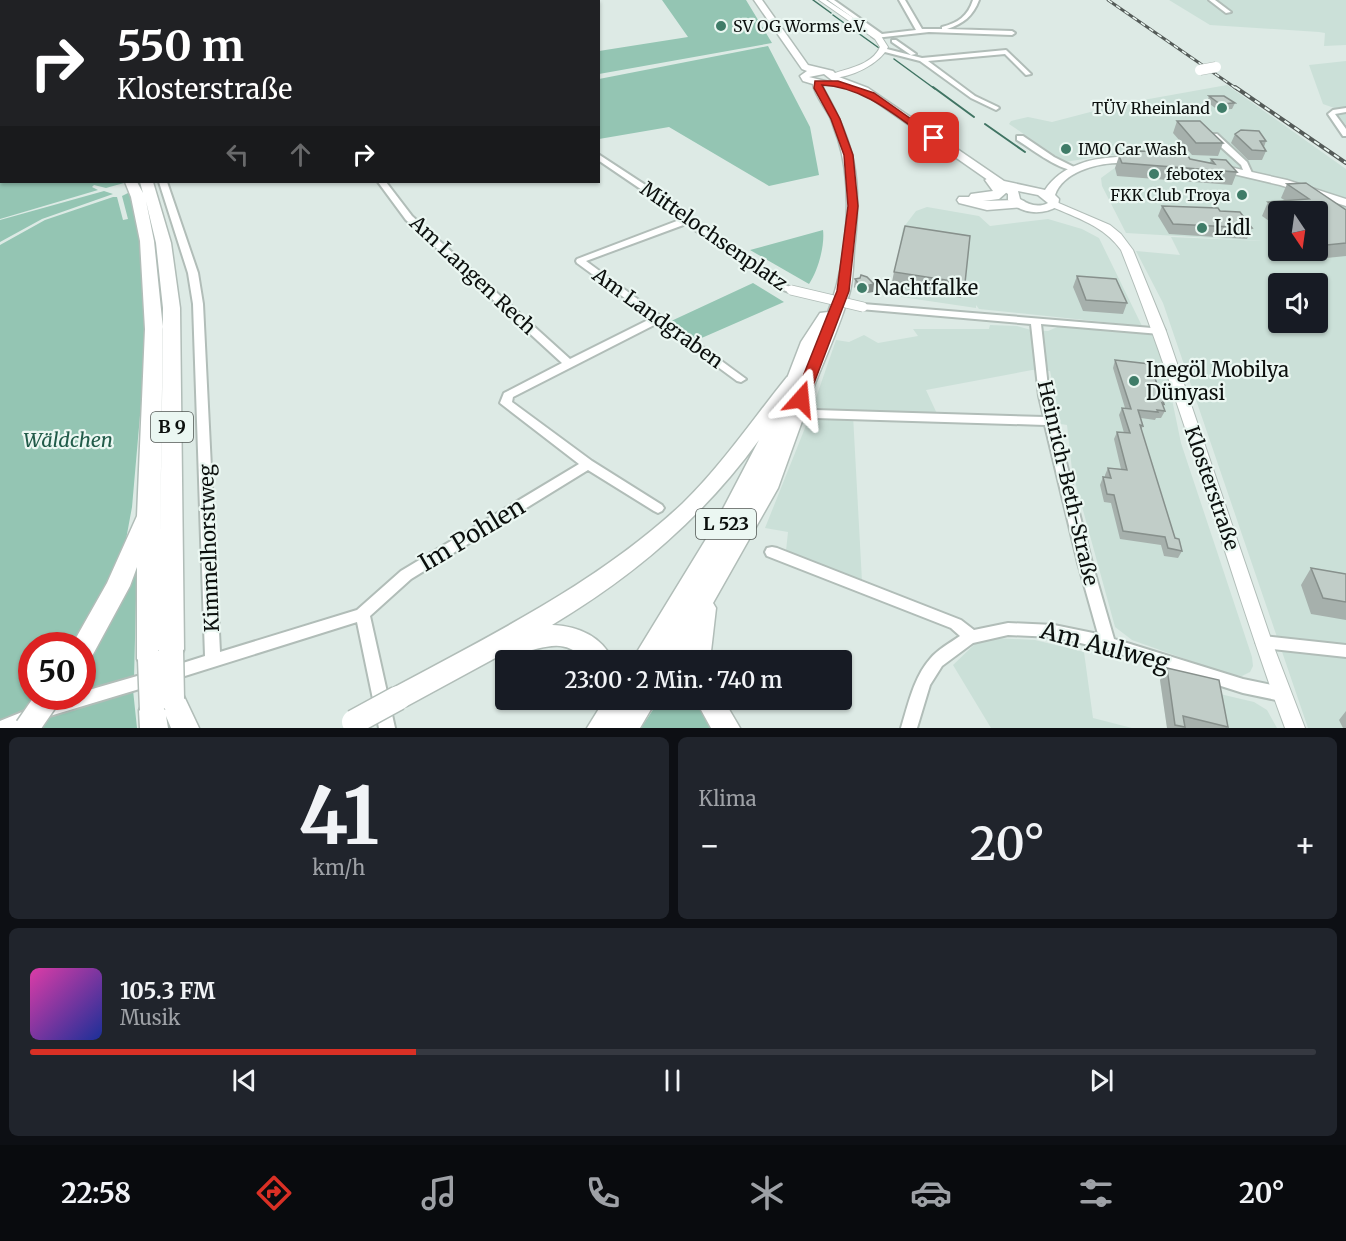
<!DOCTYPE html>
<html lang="de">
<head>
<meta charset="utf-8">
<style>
  :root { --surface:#171b24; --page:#20242c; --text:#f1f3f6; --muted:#9ea1a6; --line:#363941; --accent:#d93025 }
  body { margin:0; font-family:Merriweather,serif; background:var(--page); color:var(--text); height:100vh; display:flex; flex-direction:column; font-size:22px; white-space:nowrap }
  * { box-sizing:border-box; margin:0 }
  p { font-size:20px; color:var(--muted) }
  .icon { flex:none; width:33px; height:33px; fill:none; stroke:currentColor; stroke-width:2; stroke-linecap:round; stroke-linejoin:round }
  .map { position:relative; height:728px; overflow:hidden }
  .sheet { display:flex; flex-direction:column; gap:9px; padding:9px; background:#0d0f14; flex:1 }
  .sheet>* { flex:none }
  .banner { position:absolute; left:0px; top:0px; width:600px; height:183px; box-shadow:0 2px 4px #0004; background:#202124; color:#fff; overflow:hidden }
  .needle { width:39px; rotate:167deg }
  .fabs { position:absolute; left:1268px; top:201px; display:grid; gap:12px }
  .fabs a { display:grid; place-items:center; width:60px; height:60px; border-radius:6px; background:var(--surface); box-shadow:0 2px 4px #0004; font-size:30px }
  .speed { position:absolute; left:18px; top:632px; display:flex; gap:12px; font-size:30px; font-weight:700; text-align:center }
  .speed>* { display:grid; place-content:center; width:78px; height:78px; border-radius:50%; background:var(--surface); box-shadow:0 2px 4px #0004; line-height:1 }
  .speed .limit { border:9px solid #d22; background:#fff; color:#111 }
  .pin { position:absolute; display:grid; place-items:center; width:51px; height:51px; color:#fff; margin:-26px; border-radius:12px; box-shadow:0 3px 9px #0006 }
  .me { position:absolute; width:66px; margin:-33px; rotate:18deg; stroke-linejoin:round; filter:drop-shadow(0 0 4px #0008) }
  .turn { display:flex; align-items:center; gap:21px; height:126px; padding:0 18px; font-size:27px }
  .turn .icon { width:78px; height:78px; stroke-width:2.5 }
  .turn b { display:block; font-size:42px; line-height:51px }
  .lanes { display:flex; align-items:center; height:57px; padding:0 18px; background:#0003; justify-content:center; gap:30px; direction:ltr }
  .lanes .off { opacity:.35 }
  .big { font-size:45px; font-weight:600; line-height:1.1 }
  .sheet .widget { flex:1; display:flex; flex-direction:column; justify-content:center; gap:9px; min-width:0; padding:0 21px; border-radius:9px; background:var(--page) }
  .sheet .dial { align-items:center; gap:0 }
  .dial b { font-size:78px; line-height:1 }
  .song { display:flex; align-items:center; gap:18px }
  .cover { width:72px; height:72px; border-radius:9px; background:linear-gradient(135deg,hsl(320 70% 55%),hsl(230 70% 35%)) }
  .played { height:6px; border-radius:3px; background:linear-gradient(90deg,var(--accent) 30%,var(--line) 30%) }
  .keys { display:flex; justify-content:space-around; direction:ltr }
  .heat { display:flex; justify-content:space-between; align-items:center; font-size:33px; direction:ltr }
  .sheet .tiles { flex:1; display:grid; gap:9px; grid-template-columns:1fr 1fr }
  .widget:last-child { grid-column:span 2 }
  .trip { position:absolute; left:495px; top:650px; width:357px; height:60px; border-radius:6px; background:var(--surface); box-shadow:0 2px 4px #0004; font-weight:600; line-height:60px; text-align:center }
  .dock { display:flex; height:96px; justify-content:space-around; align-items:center; background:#090b0e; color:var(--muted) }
  .dock .icon { width:42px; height:42px }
  .dock .active { color:var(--accent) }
  .dock b { font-size:27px; color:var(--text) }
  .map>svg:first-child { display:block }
</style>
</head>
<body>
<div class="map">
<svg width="1346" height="728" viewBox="0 0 1346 728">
  <rect width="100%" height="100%" fill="#ddeae5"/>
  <!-- built -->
  <path fill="#cbe0d8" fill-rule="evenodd" d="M1169,0H1346V45L1324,46L1325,33L1319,32L1210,25Z
    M1346,61V125L1339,116L1341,112L1337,109L1323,104L1309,65Z
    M1227,85L1346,169V728H1308L1163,303L1136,251L1180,255L1171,237L1263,241L1126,233L1102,186L1101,178L1116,167L1183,158L1109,155L1065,162L1009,124L1011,121L1028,117L1052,122L1121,104ZM1278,212H1317V250H1278ZM1278,284H1317V322H1278Z
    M927,207L979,216L990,226L1048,219L1082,229L1099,238L1142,326L979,309L976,305V308L895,296L896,293L889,291V288L892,286L903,228L916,211Z
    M990,325L1017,326L1031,330L1048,331L1062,325L1147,332L1153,336L1163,356L1181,443L1252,657L1253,666L1250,672L1242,676L1227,674L1132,640L1115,627L1072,470L1067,425L1061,424L1050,371L1032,370L926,390L939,418L853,415L862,581L786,551L788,532L765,528L809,418L836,340L849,342L864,335L878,343L918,336L913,329H989Z
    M994,638L1035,640L1084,652L1093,718L1132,728H991L953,665L977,642Z
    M1160,680L1254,702L1267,710L1277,728H1167Z"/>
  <!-- green -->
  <path fill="#94c5b3" d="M0,0H239L2,2L1,46Z
    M662,0H746L772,43L599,74V51L688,37Z
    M768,46L810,127L819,175L769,186L669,127L599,139V79Z
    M0,58L2,182L124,183L106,188L94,185L92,187L98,190L0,219Z
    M104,191L113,194L42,219L0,242V220Z
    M130,192L142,248L146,301L144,370L132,507L125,545L79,645H32V696H42L30,711L0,722V245L45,220L113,197H117L123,220L128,219L122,196Z
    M823,230C825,245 818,271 809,284L750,250Z
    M753,283L784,302L697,340L669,322Z
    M137,560L134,678L83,694L82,662L101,632Z
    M133,690L137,728H38L44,718Z
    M660,699H699L716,728H641Z"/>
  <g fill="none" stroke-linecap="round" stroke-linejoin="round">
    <!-- stream-far1 -->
    <path stroke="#407463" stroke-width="1.5" d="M174,0L180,1
      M813,0L831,13
      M207,2L219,0
      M325,2L329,0
      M833,15L879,48
      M894,59L935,89"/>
    <!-- stream -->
    <path stroke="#407463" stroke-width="2" d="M933,87L974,117
      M985,124L1025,152"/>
    <defs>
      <path id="minor" d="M828,0H834L882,34L916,30L899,0H905L922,29H942V27C958,23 968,16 973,0H979C973,16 963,24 947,29L1012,31L1015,33L1012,35L929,32L875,38L872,36L876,34Z
        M1209,0H1215L1231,12L1226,13Z
        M892,40H896L916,54L911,55L892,42Z
        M883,48L922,58L1006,50L1031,74L1026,75L1005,54L928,61L975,96L998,107L999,108L996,110L971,98L920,61L881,51L880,50Z
        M1346,108V112L1335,114L1346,129V136H1343L1328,114L1333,110Z
        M1211,134H1217L1247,162L1252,173L1251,175H1245L1241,165L1211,138Z
        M1017,136H1023L1054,157L1078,169C1066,176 1029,147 1017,140Z
        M598,154L679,207L696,224L759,265L779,282L796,290L791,293L773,286L753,269L686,224L586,261L746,379L741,382L737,381L658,323L513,397L512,402L592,461L662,505L664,508L662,511L658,513L654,511L588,470L411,579L370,616L395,728H379L357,622L172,680L167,678L164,673L167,668L205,656L193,304L188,273L159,182H167L198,273L203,304L220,652L357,610L401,571L579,464L500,403L504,393L562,363L406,220L378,182H386L412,216L570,359L652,318L577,263L576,261L577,259L682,219L673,211L598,160Z
        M863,304L1164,329L1165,331L1164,333L1160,334L1041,324L1049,396L1092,563L1114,639L1243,679L1281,687L1286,689L1289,694L1286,699L1281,701L1243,693L1102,648L1054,637L1008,635L973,643L942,666L930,685L917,728H901C908,705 914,677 930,659C938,649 950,643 960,636L951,628L767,556L765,552L767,548L772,547L777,548L961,620L974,630L1008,623L1054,625L1098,634L1078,563L1045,425L815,418L809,414L815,410L1044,417L1039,396L1031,324L860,309L858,307L860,305Z
        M1263,636L1346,645V657L1263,648L1258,646L1256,642L1258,638Z
        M151,672L156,674L159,679L156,684L53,715L19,728H0V721C26,711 54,696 82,696V692Z"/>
      <path id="tertiary" d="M819,0H826L881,36L888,47C880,64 850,78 832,78V74C849,68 872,65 880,47L875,39Z
        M1054,201L1110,225L1121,234L1133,250L1166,331L1272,642L1305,728H1285C1227,570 1184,407 1121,250C1104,226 1077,218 1050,206V202Z"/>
      <path id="secondary" d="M754,0H762L808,65L833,71L839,77L868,88L1004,181L1045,190C1061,165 1094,157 1122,157C1129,156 1138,155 1144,160C1137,165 1126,163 1116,163C1095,164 1063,172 1055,195L1059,199L1058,206C1042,216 1021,214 1008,200V194L862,92L833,81L824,74L809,77L833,83L823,85V88C857,146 862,184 854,250C853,264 853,279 850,291C840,327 822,364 809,399L807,403H795L793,399L799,385L789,384L786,381L801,342L820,313L828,312C847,264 854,189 838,139C835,132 833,124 830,117C825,107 815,96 813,84L803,81L800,76L807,71L802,69ZM1018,191L1038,195L1048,203C1038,208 1029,205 1020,199Z
        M1216,164L1287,180L1346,199V206L1280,185L1212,169L1211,167Z"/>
      <path id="trunk" d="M0,51H2V58H0Z
        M992,176L1004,183L1007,192L999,199L983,201L1019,200L1024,201L1026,204L1024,207L987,210L959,203L957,200L959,197H969L971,194L993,191L985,180Z
        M125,182H137L143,193L140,182H153L171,243L180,308L184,650L180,658L171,661L163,658L159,667L150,670L141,667L137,659V567L130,586L91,658L82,661V645H72L107,583L137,516L145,329L140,241L131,197ZM146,201L156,243L163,308L160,547L163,329L154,241Z
        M794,375L801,377L803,381L793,395H808L810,399L778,488L713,603L716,608L710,660H684L685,653L681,660H632L714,526L759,440C702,518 635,575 552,625C578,626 601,636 613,660H585C558,630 534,658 510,650L407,706L398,710L389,706L385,698L389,690C491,635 598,583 683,503C722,465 753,419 787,377Z
        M172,687L181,690L199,728H171L166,716L168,728H140L139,710L143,701L152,698L159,701L163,690Z
        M605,699H657L640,728H587Z
        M695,699H723L740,728H711Z"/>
    </defs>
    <!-- minor casing -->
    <use href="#minor" stroke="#b1bdb8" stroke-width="4"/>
    <!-- tertiary casing -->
    <use href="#tertiary" stroke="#b1bdb8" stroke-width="2"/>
    <!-- secondary casing -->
    <use href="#secondary" stroke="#b1bdb8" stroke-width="3"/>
    <!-- trunk casing -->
    <use href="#trunk" stroke="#b1bdb8" stroke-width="3"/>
    <!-- minor -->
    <use href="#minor" fill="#fff" fill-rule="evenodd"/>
    <!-- tertiary -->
    <use href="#tertiary" fill="#fff" fill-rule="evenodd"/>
    <!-- secondary -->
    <use href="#secondary" fill="#fff" fill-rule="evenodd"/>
    <!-- trunk -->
    <use href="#trunk" fill="#fff" fill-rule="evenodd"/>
    <defs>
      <path id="rail-far1" d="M1108,0L1237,89"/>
      <path id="rail" d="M1235,87L1346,163"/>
    </defs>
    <!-- rail-far1 casing -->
    <use href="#rail-far1" stroke="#545b58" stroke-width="3"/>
    <!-- rail casing -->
    <use href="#rail" stroke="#545b58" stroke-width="4"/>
    <!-- rail-far1 -->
    <use href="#rail-far1" stroke="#ebf7f2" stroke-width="1.5" stroke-dasharray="5" stroke-linecap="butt"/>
    <!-- rail -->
    <use href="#rail" stroke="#ebf7f2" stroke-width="2" stroke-dasharray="6" stroke-linecap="butt"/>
    <defs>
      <path id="minor-bridge" d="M791,290L863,307"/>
      <path id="trunk-bridge-far1" d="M1200,70L1216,67"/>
      <path id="trunk-bridge" d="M171,650L172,699
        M150,659L152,710
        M354,722L398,698
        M27,728L49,696"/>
    </defs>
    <!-- minor-bridge casing -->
    <use href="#minor-bridge" stroke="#b1bdb8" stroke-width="11" stroke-linecap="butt"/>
    <!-- trunk-bridge-far1 casing -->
    <use href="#trunk-bridge-far1" stroke="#b1bdb8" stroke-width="11" stroke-linecap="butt"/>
    <!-- trunk-bridge casing -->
    <use href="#trunk-bridge" stroke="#b1bdb8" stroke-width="27" stroke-linecap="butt"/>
    <!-- minor-bridge -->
    <use href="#minor-bridge" stroke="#fff" stroke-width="9"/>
    <!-- trunk-bridge-far1 -->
    <use href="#trunk-bridge-far1" stroke="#fff" stroke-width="10"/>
    <!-- trunk-bridge -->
    <use href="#trunk-bridge" stroke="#fff" stroke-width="24"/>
  </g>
  <!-- wall -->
  <path fill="#a6b0ac" d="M1209,96L1235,103L1232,109L1218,110L1207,102Z
    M1177,121L1223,143L1218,156L1192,155L1173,133Z
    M1235,134L1266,141L1264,147L1266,151L1262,160H1248L1231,143Z
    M1119,156L1190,159L1210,163L1211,159L1237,172L1232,185L1117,176L1115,168Z
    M1287,184L1346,210V256L1307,260L1293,250H1317V212H1278V227L1262,216L1268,202L1286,201L1281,198Z
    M1162,206L1220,211L1252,228L1247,239L1169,234L1158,216Z
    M894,272L965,283L961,298L891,287Z
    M1077,276L1127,303L1123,314L1083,311L1073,287Z
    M855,279L873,292L860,294L854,287Z
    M1115,360L1164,404L1163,407L1165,411L1161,418H1156L1155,420L1141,418L1143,426L1141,430L1175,538L1182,551L1178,558L1164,556L1161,545L1120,539L1111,503L1104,502L1100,485L1103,477L1105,478V475L1108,468L1121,469L1114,439L1117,432L1124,433L1119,415L1122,408H1125L1113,368Z
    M1311,568L1346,574V620L1311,614L1301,585Z
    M1167,668L1228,727L1227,728H1167L1160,680Z
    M1346,711V728H1343L1339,720Z"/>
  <!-- shaded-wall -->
  <path fill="#87908c" d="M874,284L873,292L860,294L861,287Z"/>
  <!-- building -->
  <path fill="#c1cdc8" stroke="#87908c" stroke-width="1.5" d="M1209,96H1224L1235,103L1220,104Z
    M1177,121H1200L1223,143H1196Z
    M1241,130L1259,131L1266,141H1260L1266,151L1252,150L1235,134Z
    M1138,151L1162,152L1188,156L1190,159L1215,164L1211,159L1226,160L1237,172L1122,163L1119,156Z
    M1306,183L1346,210V243L1317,246V212H1281L1268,202L1309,199L1287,184Z
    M1162,206L1218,208L1220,211L1240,212L1252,228L1173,224Z
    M905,226L970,236L965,283L894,272Z
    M861,275L867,277L874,284L861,287L855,279L860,278Z
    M1077,276L1116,279L1127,303L1086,300Z
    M1115,360L1150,364L1164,404L1162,403L1165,411L1157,410L1158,412L1138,410L1143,426L1140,425L1175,538L1179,539L1182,551L1168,548L1165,537L1123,531L1114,495L1107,494L1103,477L1111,478L1108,468L1127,470L1117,432L1130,433L1122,408L1131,409Z
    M1311,568L1346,574V602L1323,598Z
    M1167,668L1219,680L1228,727L1183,716L1185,727L1175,725Z"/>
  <!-- route -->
  <path fill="#d93025" stroke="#8d1f18" stroke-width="1.5" d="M815,81H838L874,93L938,138L930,140C897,117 865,87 822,85L840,119L853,155L858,206L849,291L808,399L801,403L794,399L837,291L848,206L844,155L831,119L814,88Z"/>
  <!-- markers -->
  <g fill="#3f7c68" stroke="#ebf7f2" stroke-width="2">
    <circle cx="721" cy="26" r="6"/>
    <circle cx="1222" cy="108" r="6"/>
    <circle cx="1066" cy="149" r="6"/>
    <circle cx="1154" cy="174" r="6"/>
    <circle cx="1242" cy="195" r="6"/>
    <circle cx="1202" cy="228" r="6"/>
    <circle cx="862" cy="288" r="6"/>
    <circle cx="1134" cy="381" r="6"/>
  </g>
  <g text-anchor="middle" stroke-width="4.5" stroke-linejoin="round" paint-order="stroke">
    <!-- far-poi labels -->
    <g font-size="16" fill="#0c100e" stroke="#ebf7f2" text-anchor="start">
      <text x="733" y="32">SV OG Worms e.V.</text>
      <text x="1210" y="114" text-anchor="end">TÜV Rheinland</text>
      <text x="1078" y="155">IMO Car Wash</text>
      <text x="1166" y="180">febotex</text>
      <text x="1230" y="201" text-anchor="end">FKK Club Troya</text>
    </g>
    <!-- shield labels -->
    <g fill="#ebf7f2" stroke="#4f5552" stroke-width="1.5">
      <rect x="151" y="412" width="42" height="30" rx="4.5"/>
      <rect x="696" y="509" width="60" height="30" rx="4.5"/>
    </g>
    <g font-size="18" font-weight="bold" fill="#0c100e">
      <text x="172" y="433">B 9</text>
      <text x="726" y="530">L 523</text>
    </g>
    <!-- poi labels -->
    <g font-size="20" fill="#0c100e" stroke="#ebf7f2" text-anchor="start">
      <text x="1214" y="235">Lidl</text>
      <text x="874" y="295">Nachtfalke</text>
      <text x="1146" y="377">Inegöl Mobilya<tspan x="1146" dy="23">Dünyasi</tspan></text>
    </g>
    <!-- street labels -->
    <g font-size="20" fill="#0c100e" stroke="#ebf7f2">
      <text transform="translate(714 236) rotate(35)" y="7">Mittelochsenplatz</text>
      <text transform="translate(473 275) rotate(43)" y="7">Am Langen Rech</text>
      <text transform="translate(658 318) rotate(36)" y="7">Am Landgraben</text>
      <text transform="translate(1068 483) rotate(77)" y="7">Heinrich-Beth-Straße</text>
      <text transform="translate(1212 488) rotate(71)" y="7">Klosterstraße</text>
      <text transform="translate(209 548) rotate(-92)" y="7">Kimmelhorstweg</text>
    </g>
    <!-- park labels -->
    <g font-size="20" font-style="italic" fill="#215b49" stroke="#ebf7f2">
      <text x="68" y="447">Wäldchen</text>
    </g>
    <!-- near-street labels -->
    <g font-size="24" fill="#0c100e" stroke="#ebf7f2">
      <text transform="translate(472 535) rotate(-31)" y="8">Im Pohlen</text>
      <text transform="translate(1105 647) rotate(15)" y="8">Am Aulweg</text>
    </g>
  </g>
</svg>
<div class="fabs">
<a><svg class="needle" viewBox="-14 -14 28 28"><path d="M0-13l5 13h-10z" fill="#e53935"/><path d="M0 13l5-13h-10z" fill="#9ea1a6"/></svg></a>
<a><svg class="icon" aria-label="sound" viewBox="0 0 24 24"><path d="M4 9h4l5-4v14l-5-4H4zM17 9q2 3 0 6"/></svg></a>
</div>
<div class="speed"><div class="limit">50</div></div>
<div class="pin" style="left:934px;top:138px;background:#d93025"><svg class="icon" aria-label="arrive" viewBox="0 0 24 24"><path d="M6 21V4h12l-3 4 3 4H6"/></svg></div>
<svg class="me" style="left:801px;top:399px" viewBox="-20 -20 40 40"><path d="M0-17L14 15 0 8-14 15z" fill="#d93025" stroke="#fff" stroke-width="4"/></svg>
<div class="trip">23:00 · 2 Min. · 740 m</div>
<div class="banner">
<div class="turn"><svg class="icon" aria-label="right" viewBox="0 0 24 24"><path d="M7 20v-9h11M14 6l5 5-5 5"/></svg><div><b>550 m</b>Klosterstraße</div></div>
<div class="lanes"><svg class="icon off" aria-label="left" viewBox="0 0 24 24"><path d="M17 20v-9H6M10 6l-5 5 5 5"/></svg><svg class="icon off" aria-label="ahead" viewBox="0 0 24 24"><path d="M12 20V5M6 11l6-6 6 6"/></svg><svg class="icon" aria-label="right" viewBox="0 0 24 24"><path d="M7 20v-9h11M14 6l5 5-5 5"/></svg></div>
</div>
</div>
<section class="sheet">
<div class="tiles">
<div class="widget dial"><b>41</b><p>km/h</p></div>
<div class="widget"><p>Klima</p>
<div class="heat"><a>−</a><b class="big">20°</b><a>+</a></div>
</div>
<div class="widget">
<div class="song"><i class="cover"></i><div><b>105.3 FM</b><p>Musik</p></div></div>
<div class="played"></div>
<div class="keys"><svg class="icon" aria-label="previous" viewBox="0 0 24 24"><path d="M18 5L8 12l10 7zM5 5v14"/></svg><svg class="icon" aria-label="pause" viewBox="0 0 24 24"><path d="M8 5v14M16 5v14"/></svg><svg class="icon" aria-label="next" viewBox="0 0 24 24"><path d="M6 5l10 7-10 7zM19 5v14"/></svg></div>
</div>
</div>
</section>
<nav class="dock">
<b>22:58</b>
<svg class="icon active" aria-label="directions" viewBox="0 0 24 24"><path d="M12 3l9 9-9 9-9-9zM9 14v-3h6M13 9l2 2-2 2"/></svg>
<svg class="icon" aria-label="music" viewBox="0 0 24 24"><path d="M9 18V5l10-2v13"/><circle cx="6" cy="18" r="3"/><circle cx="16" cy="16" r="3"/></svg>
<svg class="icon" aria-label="phone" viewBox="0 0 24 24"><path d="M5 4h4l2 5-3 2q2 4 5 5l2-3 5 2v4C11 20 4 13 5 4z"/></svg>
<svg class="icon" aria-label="climate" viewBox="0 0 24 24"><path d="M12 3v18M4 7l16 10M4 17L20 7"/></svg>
<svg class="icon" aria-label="car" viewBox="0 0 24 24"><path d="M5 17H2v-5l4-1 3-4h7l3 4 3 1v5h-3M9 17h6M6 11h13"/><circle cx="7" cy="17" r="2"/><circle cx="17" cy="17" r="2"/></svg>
<svg class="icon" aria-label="filters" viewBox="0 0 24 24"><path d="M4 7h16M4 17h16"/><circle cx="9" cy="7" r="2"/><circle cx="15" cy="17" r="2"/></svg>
<b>20°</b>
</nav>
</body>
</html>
